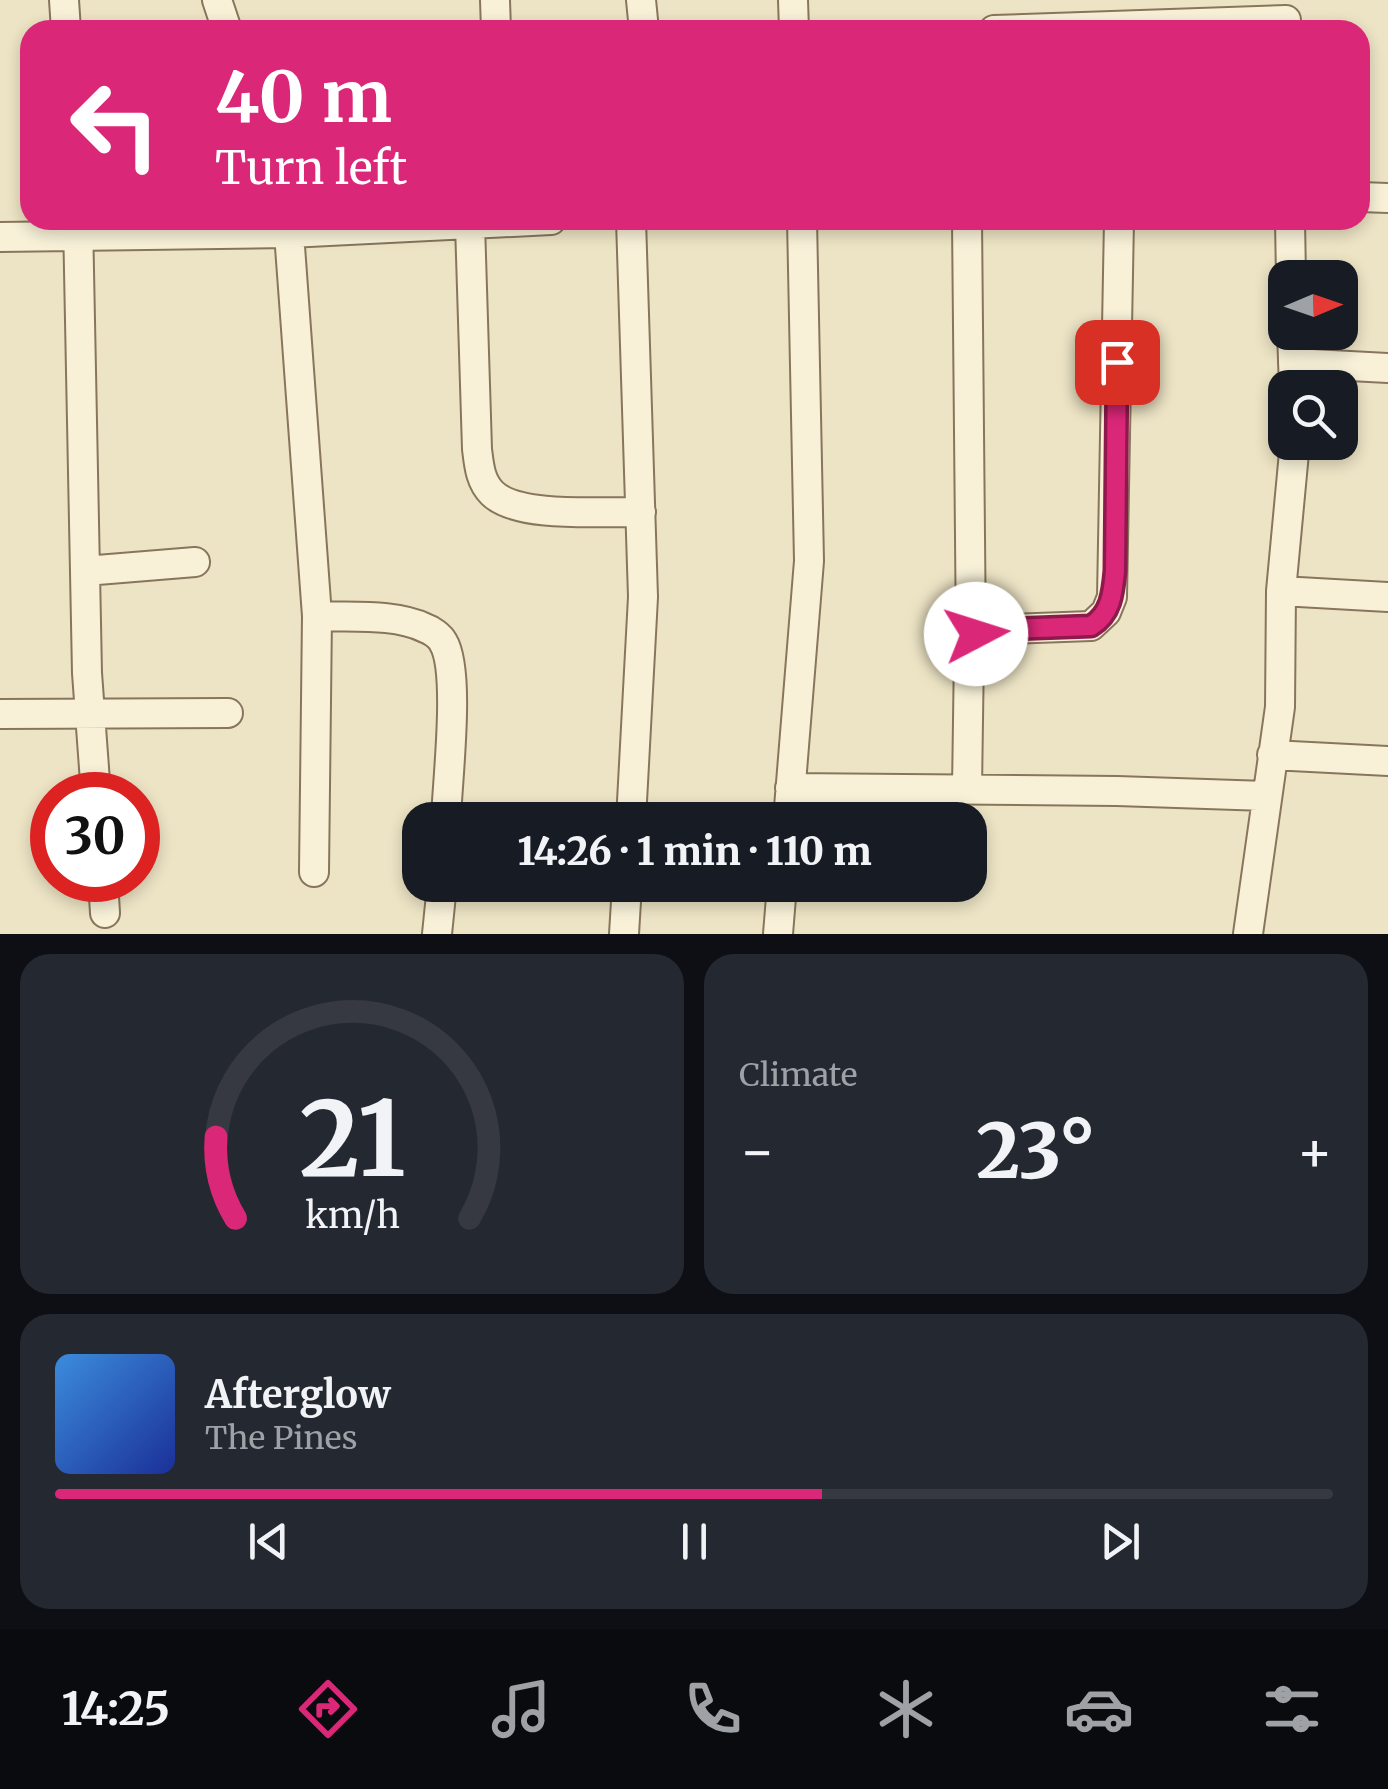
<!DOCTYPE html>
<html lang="en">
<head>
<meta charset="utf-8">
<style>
  :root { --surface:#171b24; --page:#242831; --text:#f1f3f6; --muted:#9ea1a6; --line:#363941; --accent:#db2777 }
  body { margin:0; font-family:Merriweather,serif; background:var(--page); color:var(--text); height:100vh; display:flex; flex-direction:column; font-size:38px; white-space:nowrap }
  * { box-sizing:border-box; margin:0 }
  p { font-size:32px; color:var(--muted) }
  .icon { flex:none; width:55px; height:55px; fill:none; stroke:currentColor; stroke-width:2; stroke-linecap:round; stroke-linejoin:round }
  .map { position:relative; height:934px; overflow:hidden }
  .side { display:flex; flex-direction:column; gap:20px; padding:20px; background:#0d0f14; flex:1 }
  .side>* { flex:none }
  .top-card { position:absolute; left:20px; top:20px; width:1350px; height:210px; border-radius:30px; box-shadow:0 5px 15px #0003; background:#db2777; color:#fff; overflow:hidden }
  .needle { width:65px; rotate:88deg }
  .buttons { position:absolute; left:1268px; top:260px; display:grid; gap:20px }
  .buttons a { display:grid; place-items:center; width:90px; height:90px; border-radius:20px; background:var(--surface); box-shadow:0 5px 15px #0003; font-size:50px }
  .speed { position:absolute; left:30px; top:772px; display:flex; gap:20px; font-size:50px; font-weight:700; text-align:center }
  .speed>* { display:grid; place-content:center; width:130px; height:130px; border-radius:50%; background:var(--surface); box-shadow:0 5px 15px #0003; line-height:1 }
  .speed .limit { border:15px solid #d22; background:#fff; color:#111 }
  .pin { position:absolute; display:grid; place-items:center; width:85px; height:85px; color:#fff; margin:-42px; border-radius:20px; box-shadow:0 5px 15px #0006 }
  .me { position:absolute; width:110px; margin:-55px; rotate:85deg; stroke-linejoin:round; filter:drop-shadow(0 0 8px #0008) }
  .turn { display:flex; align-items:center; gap:35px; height:210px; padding:0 30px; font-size:45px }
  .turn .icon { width:130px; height:130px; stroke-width:2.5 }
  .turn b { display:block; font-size:70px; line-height:85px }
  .big { font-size:75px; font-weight:800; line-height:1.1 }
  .side .card { flex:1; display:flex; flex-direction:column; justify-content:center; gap:15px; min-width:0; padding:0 35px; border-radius:30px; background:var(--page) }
  .side .dial { align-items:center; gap:0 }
  .dial svg { height:260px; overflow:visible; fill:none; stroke:var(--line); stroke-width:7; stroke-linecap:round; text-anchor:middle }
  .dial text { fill:var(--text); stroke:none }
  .song { display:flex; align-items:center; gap:30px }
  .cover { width:120px; height:120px; border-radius:15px; background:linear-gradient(135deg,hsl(210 70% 55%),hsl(230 70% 35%)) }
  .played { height:10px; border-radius:5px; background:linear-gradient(90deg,var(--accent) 60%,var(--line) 60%) }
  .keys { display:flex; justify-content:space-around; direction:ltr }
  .heat { display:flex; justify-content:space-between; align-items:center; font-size:55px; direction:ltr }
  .side .tiles { flex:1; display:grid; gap:20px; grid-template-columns:1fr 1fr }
  .card:last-child { grid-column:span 2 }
  .trip { position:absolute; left:402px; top:802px; width:585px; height:100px; border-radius:30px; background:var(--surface); box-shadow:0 5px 15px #0003; font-weight:800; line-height:100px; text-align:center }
  .tab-bar { display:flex; height:160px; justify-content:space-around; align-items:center; background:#090b0e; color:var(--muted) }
  .tab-bar .icon { width:70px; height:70px }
  .tab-bar .current { color:var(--accent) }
  .tab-bar b { font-size:45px; color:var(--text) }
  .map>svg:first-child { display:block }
</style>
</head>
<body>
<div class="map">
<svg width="1388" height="934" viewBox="0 0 1388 934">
  <rect width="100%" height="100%" fill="#ede4c5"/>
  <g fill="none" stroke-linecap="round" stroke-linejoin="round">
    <defs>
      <path id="street" d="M64,0L66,30
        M217,0L227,30
        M495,0L496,30
        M641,0L644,30
        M793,0L794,30
        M994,30L1286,20
        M1360,197L1388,198
        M78,220L87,673L96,795
        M631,220L643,597L631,820
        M967,220L971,642
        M1290,220L1291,278
        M470,224L477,449C479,465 480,481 492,493C518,519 604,511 641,512
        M289,233L317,616L314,872
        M0,237L289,233L551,220
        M1292,332L1294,388
        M1293,363L1388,368
        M85,571L195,562
        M1281,591L1388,597
        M317,616C350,618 394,613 425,628C431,630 440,636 443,642C461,671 447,782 446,820
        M0,714L228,713
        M1272,755L1388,761
        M790,788L1117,791L1266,796
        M967,789L969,652L976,633L985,630L1091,626L1106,612L1112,597L1119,220
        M788,820L809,561L802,220
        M103,880L105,913
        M437,934L442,885
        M624,934L627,885
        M778,934L782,885
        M1248,934L1280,707L1281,591L1295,442"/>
    </defs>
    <!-- street casing -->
    <use href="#street" stroke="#87765c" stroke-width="32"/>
    <!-- street -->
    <use href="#street" stroke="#f8f1d8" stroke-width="28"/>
  </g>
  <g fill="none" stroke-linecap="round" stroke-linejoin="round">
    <defs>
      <path id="route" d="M976,634L985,630L1091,626C1111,614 1113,593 1115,571L1117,362"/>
    </defs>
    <!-- route casing -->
    <use href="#route" stroke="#8e194d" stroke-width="25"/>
    <!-- route -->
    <use href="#route" stroke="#db2777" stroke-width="18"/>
  </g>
</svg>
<div class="buttons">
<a><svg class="needle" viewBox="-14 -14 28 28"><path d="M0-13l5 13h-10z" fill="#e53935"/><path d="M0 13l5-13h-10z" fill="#9ea1a6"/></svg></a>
<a><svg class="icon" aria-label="search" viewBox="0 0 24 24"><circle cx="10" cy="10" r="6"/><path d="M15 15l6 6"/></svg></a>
</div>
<div class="speed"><div class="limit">30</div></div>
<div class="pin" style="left:1117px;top:362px;background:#d93025"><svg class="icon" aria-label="arrive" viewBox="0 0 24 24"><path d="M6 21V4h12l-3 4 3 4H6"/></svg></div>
<svg class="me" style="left:976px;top:634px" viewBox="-20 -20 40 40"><circle r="19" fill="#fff"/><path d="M0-13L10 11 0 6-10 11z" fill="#db2777"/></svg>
<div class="trip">14:26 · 1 min · 110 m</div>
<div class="top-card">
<div class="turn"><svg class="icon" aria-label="left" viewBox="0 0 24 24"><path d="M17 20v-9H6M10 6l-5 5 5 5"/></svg><div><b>40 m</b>Turn left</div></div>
</div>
</div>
<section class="side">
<div class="tiles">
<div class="card dial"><svg viewBox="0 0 100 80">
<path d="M14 69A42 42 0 1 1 86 69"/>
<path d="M14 69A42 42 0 0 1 8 44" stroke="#db2777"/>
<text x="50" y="56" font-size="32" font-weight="700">21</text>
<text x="50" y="72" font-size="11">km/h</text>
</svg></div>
<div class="card"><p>Climate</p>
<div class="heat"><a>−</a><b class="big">23°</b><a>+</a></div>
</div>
<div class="card">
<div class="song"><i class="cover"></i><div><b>Afterglow</b><p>The Pines</p></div></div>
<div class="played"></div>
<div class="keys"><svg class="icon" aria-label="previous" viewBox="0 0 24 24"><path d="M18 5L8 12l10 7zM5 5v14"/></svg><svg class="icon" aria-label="pause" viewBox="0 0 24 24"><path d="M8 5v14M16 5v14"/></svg><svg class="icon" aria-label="next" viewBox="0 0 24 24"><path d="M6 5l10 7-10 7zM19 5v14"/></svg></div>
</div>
</div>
</section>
<nav class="tab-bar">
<b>14:25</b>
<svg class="icon current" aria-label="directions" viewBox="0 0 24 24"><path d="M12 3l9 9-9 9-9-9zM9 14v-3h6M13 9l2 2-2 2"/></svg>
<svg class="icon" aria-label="music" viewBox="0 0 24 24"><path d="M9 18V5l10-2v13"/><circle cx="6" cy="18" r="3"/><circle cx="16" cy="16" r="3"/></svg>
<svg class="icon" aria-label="phone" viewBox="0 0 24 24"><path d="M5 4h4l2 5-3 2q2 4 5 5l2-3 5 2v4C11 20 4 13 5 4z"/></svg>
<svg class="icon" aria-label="climate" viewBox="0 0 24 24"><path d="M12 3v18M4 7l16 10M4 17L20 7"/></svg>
<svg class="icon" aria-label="car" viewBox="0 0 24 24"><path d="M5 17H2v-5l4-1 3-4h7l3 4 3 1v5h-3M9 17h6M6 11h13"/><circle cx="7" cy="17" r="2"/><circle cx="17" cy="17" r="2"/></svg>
<svg class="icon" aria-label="filters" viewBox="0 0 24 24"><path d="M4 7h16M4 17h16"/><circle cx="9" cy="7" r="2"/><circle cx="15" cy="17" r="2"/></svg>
</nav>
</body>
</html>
